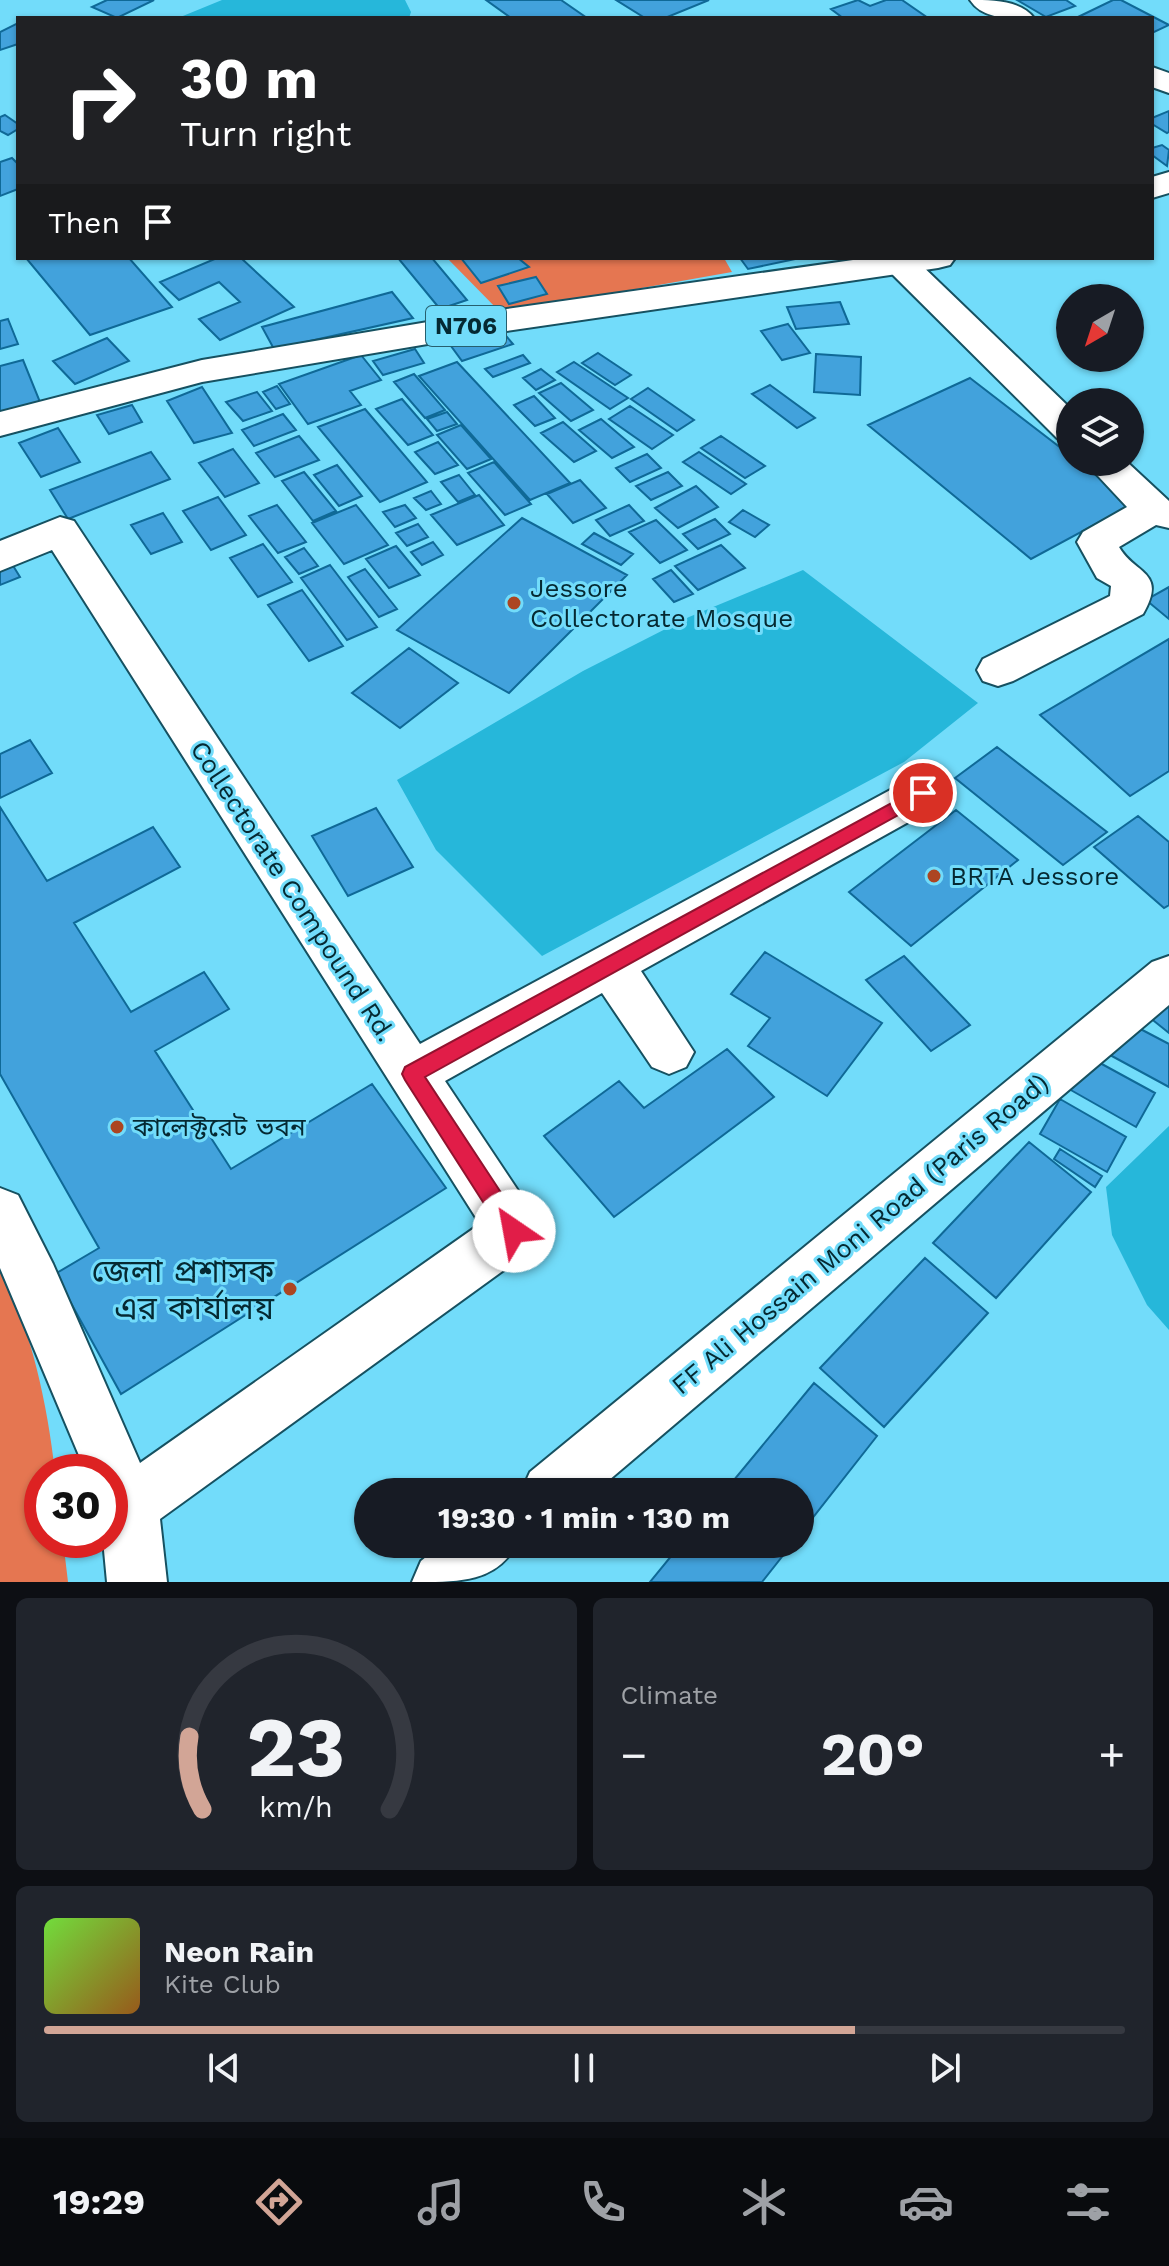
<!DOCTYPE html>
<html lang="en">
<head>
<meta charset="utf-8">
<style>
  :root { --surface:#171b24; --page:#20242c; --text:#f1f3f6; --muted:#9ea1a6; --line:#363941; --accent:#d2a596 }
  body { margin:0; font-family:"Work Sans","Noto Sans Bengali",sans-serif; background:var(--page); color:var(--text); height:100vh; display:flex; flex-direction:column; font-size:30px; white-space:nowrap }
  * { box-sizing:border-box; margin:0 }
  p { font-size:26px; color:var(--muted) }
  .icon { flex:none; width:44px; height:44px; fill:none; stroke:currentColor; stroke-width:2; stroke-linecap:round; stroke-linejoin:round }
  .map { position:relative; height:1582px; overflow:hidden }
  .panel { display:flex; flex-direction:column; gap:16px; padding:16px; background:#0d0f14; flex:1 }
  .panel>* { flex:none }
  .top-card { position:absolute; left:16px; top:16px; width:1138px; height:244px; border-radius:0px; box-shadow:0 2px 6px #0004; background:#202124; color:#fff; overflow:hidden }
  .needle { width:52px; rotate:219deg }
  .tools { position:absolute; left:1056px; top:284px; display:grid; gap:16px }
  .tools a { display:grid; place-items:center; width:88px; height:88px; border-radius:50%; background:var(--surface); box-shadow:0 2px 6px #0004; font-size:40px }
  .speed { position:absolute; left:24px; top:1454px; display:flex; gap:16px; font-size:40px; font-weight:700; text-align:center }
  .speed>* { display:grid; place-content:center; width:104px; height:104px; border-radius:50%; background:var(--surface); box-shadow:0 2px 6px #0004; line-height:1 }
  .speed .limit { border:12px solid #d22; background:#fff; color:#111 }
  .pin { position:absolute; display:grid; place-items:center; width:68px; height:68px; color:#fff; margin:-34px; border:4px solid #fff; border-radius:50%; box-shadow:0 2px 8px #0007 }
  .me { position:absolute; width:88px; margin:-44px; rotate:327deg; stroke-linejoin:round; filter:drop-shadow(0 0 6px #0008) }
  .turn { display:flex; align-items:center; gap:28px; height:168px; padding:0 32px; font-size:36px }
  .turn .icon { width:104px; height:104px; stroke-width:2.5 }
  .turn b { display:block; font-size:56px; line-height:68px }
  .then { display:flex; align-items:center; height:76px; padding:0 32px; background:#0003; gap:16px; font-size:30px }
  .big { font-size:60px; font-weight:700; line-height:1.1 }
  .panel .tile { flex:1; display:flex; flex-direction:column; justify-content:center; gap:12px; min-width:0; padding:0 28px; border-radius:12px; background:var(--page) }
  .panel .dial { align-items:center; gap:0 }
  .dial svg { height:208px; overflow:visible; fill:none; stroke:var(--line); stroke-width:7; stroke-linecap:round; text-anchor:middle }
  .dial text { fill:var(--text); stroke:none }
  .song { display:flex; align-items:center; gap:24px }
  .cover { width:96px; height:96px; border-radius:12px; background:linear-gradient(135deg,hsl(100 70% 55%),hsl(30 70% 35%)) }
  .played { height:8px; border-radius:4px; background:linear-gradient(90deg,var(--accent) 75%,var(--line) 75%) }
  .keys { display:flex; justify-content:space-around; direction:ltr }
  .heat { display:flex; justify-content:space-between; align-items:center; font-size:44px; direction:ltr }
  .panel .tiles { flex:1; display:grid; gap:16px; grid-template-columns:1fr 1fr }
  .tile:last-child { grid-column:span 2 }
  .trip { position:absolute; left:354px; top:1478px; width:460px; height:80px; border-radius:40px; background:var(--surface); box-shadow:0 2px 6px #0004; font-weight:700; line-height:80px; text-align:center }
  .dock { display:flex; height:128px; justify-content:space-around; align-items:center; background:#090b0e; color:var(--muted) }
  .dock .icon { width:56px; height:56px }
  .dock .active { color:var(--accent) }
  .dock b { font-size:36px; color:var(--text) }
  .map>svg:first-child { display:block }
</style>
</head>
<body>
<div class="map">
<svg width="1169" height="1582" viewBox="0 0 1169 1582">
  <rect width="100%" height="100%" fill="#72dcfa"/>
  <!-- green -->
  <path fill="#e57651" d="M447,258H724L732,272L501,313Z
    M0,1266C31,1330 47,1401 55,1472H42V1540H63L68,1582H0Z"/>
  <!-- water -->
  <path fill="#26b7da" d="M222,0H405L411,12L409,18H178Z
    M803,570L978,703L904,762L542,956L436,850L397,780L583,671L689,617Z
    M1169,1126V1330L1147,1305L1112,1235L1106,1187Z"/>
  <!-- building -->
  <path fill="#42a2dc" stroke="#0f6997" stroke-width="2" d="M107,0H154L117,18L92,7Z
    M486,0H561L587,18H511Z
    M616,0H709L665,18H645Z
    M858,0L870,6L886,0H902L928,18H843L831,9Z
    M1017,0H1066L1075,6L1046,17Z
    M1113,0H1121L1169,25L1152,33V18L1078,17Z
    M18,23V44L0,50V32Z
    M1169,111V132L1167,133L1152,124V118Z
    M5,115L18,124V129L8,135L0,131V117Z
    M1162,145L1169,150L1167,166L1152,155V148Z
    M12,158L18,164V189L0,196V162Z
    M26,258H129L172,307L90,335Z
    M217,258H241L294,307L220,340L199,319L240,302L219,282L179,300L160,282Z
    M398,258H432L467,300L440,309Z
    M461,258H518L529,267L481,283Z
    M740,258H800L748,269Z
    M536,277L547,294L509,304L498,286Z
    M392,292L413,318L274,349L262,327Z
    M840,302L849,324L796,329L787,307Z
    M8,319L18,344L0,349V321Z
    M788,324L810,353L782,360L761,331Z
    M501,330L513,344L462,361L451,346Z
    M107,338L129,361L75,384L53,361Z
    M415,349L424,363L383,375L373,361Z
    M598,353L631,375L615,385L582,363Z
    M816,354L861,357L860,395L814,392Z
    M361,355L381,380L350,391L361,405L308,424L279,384Z
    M523,355L530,363L493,377L485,369Z
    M23,360L40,402L0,412V366Z
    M457,362L570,483L530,500L419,376Z
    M574,362L628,398L610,409L557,372Z
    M541,369L555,380L536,390L523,378Z
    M414,374L445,410L425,418L394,382Z
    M970,378L1070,455V462H1079L1133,504L1031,559L868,425Z
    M561,383L593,410L571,421L539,393Z
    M770,385L815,418L797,428L752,394Z
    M277,386L290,404L276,409L263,392Z
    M202,387L232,433L194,443L167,401Z
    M648,388L694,420L677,431L631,399Z
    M257,392L272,411L243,421L226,402Z
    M534,396L555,418L535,426L514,405Z
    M402,399L433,435L408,445L376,409Z
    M132,405L142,422L109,434L97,415Z
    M630,406L673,435L652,449L609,419Z
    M365,409L427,482L380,502L318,427Z
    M447,412L457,424L437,431L427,419Z
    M283,414L296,430L254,446L242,430Z
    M601,419L634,447L612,458L579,430Z
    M563,422L596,451L574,462L541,433Z
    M461,425L491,459L467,469L437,435Z
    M58,428L80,462L41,477L19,443Z
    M299,436L319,460L275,477L256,453Z
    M721,436L765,466L745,478L701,448Z
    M438,442L458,465L435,474L415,452Z
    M233,449L259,483L225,497L199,463Z
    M151,452L170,479L68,519L50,490Z
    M699,452L746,484L731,494L683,462Z
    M647,454L661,468L630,482L616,468Z
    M494,462L531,504L505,515L468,473Z
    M337,465L362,496L339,506L314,475Z
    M304,472L336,511L313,521L282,481Z
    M668,472L682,486L651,500L636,486Z
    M459,475L475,495L458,502L441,482Z
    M580,480L606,508L573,523L547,494Z
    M696,486L718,507L678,528L655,508Z
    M431,491L441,504L426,510L414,498Z
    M479,495L504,525L457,545L431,515Z
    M218,497L246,535L211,550L183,511Z
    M277,505L306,542L278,553L249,516Z
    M356,505L388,545L344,564L312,523Z
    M405,505L416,518L395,527L383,512Z
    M629,505L644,521L610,536L596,520Z
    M743,510L769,525L755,537L729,522Z
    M163,513L182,542L151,554L131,525Z
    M522,518L627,575L509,693L397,630Z
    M715,519L730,534L698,549L683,534Z
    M656,520L687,550L660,563L629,532Z
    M418,524L428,537L407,546L396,533Z
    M594,533L633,554L621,565L582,544Z
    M433,542L443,555L422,565L411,552Z
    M263,544L292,582L258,597L230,558Z
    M721,545L745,568L698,590L675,566Z
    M396,546L420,575L389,588L366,559Z
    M304,548L318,566L299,574L285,557Z
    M12,564L20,577L0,585V568Z
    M330,565L377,627L347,640L301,578Z
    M365,569L397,609L379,617L348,577Z
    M671,570L693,594L674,602L653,579Z
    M1169,587V619L1146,600Z
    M302,590L343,646L309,661L268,605Z
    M1169,639V771L1130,796L1040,715Z
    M409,648L458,683L400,728L352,693Z
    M30,740L52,773L0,798V754Z
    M997,747L1107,832L1063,865L955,778Z
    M0,807L47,881L153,827L180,867L74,923L131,1012L204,972L229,1009L155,1051L231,1169L372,1084L446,1188L121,1394L55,1274L99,1248L0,1074Z
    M376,808L413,867L348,896L312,836Z
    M956,810L1018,860L911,946L849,892Z
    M1138,816L1169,842V905L1164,908L1094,847Z
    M765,952L882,1023L827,1096L748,1046L770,1018L731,994Z
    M904,956L970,1025L931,1051L866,980Z
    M1169,998V1033L1149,1017Z
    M1129,1023L1169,1044V1087L1110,1055Z
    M727,1049L774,1097L614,1217L544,1136L619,1081L644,1108Z
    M1089,1057L1155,1093L1136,1127L1069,1089Z
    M1060,1099L1126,1137L1107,1172L1040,1134Z
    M1029,1142L1091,1192L996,1298L933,1243Z
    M1060,1149L1102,1176L1095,1187L1054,1159Z
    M925,1258L988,1313L884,1427L820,1368Z
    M814,1383L877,1436L800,1534V1492H724Z
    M681,1544H792L762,1582H650Z"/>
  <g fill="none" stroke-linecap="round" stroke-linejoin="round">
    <defs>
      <path id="minor" d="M970,0C992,0 1020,0 1034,18C1012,18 984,21 970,0Z
        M1152,67L1169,73V93L1152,87Z
        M887,258H914L1070,408V441L1057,438L888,270L883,263Z
        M1085,462H1127L1169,501V528L1156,525L1119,547C1134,574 1168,571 1143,614L1013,681L998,686L983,681L977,670L983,659L1110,596L1111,586L1097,578L1077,542L1083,532L1127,507Z
        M60,517L74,521L420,1044L907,781L923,776L939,781L945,793L939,805L641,971L694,1052L686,1067L669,1074L652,1067L602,993L445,1081L533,1213L540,1231L533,1249L160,1519L167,1582H107L103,1540H110V1472H86L0,1268V1188L18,1195L53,1264L140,1463L480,1224L52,550L0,571V541Z
        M1169,956V1005L595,1492H521L530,1472L1152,962Z
        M442,1544H517C496,1582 461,1582 412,1582L421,1561Z"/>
      <path id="highway" d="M1169,172V193L1152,198V177Z
        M867,258H955L950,265L938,268L493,333L202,382L0,436V412L202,360L493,311Z"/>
    </defs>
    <!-- minor casing -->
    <use href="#minor" stroke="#165161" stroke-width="4"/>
    <!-- highway casing -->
    <use href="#highway" stroke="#165161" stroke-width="4"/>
    <!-- minor -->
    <use href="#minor" fill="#fff" fill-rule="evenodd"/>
    <!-- highway -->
    <use href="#highway" fill="#fff" fill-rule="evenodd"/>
  </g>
  <!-- route -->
  <path fill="#e11d48" stroke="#92132f" stroke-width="2" d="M923,786L932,793L929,798L425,1077L521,1223L524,1231L521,1238L514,1241L506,1238L405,1080L402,1074L405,1067Z"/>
  <!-- markers -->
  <g fill="#ac4521" stroke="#72dcfa" stroke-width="3">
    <circle cx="514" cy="603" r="8"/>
    <circle cx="934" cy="876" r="8"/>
    <circle cx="117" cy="1127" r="8"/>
    <circle cx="290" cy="1289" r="8"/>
  </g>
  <g text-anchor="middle" stroke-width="6" stroke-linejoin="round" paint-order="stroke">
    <!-- shield labels -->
    <rect fill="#72dcfa" stroke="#265f6e" stroke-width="2" x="426" y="306" width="80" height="40" rx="6"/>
    <g font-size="24" font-weight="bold" fill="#052932">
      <text x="466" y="334">N706</text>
    </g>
    <!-- poi labels -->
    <g font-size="26" fill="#052932" stroke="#72dcfa" text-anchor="start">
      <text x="530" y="597">Jessore<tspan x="530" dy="30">Collectorate Mosque</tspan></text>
      <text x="950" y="885">BRTA Jessore</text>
      <text x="133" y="1136">কালেক্টরেট ভবন</text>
    </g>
    <!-- street labels -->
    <g font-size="26" fill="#052932" stroke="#72dcfa">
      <text transform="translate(293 891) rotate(57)" y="9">Collectorate Compound Rd.</text>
      <text transform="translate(860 1234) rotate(-40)" y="9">FF Ali Hossain Moni Road (Paris Road)</text>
    </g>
    <!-- near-poi labels -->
    <g font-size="32" fill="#052932" stroke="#72dcfa" text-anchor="end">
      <text x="274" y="1282">জেলা প্রশাসক<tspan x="274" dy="37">এর কার্যালয়</tspan></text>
    </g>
  </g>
</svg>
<div class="tools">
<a><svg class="needle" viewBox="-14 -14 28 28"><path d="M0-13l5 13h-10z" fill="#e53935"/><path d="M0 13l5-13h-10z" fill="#9ea1a6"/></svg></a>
<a><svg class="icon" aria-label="layers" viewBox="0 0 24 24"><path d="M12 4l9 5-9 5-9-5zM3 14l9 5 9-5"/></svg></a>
</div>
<div class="speed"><div class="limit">30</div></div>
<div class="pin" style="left:923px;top:793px;background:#d93025"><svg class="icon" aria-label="arrive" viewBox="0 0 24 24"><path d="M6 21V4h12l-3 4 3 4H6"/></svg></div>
<svg class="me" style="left:514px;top:1231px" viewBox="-20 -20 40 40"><circle r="19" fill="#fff"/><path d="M0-13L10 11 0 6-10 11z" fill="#e11d48"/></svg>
<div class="trip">19:30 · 1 min · 130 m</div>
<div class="top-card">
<div class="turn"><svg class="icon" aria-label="right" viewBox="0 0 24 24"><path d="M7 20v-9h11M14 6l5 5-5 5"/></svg><div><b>30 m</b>Turn right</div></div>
<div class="then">Then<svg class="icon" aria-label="arrive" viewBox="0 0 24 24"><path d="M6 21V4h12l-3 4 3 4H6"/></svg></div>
</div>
</div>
<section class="panel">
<div class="tiles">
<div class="tile dial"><svg viewBox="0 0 100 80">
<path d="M14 69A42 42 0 1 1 86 69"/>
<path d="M14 69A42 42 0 0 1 9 41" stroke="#d2a596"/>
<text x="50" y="56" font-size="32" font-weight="700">23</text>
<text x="50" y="72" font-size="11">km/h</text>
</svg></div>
<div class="tile"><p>Climate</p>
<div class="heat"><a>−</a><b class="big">20°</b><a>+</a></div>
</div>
<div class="tile">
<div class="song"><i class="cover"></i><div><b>Neon Rain</b><p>Kite Club</p></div></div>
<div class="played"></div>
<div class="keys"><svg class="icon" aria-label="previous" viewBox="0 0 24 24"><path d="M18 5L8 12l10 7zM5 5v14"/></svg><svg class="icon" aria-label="pause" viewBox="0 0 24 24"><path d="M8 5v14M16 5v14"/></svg><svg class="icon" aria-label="next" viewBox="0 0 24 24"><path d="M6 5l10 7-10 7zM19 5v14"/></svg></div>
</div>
</div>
</section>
<nav class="dock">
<b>19:29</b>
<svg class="icon active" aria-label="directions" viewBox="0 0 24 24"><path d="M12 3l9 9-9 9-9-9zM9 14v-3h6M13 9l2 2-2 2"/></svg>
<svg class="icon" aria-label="music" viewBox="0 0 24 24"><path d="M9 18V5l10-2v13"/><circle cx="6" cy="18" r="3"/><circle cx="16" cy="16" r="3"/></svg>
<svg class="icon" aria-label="phone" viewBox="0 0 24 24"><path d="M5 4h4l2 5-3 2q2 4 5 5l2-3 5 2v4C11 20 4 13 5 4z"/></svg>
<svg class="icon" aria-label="climate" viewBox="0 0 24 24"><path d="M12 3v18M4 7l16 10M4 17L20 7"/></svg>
<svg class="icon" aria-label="car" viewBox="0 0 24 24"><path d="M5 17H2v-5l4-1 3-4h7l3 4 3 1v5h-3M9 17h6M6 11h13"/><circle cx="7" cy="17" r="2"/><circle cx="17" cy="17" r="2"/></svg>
<svg class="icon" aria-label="filters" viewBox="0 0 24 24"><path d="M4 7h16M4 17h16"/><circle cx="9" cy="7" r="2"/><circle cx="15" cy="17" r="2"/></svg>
</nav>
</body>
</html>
